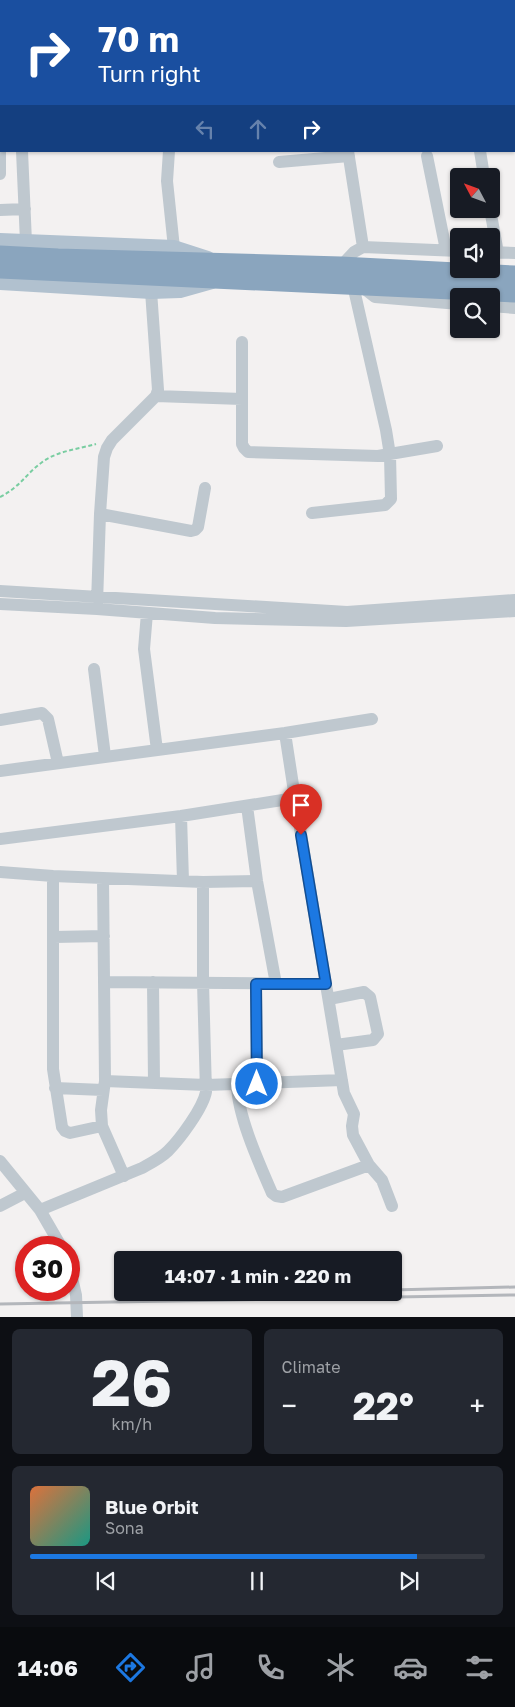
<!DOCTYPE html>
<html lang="en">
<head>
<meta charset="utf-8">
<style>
  :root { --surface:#171b24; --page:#242831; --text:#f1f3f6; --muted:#9ea1a6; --line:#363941; --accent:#1c78e2 }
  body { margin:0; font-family:"Golos Text",sans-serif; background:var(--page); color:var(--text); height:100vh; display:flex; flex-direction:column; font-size:19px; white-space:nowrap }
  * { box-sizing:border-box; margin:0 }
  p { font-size:16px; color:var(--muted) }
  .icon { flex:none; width:28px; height:28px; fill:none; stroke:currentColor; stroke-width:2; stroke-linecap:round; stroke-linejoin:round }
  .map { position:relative; height:1317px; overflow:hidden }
  .sheet { display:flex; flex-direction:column; gap:12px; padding:12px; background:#0d0f14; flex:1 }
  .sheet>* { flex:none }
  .hud { position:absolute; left:0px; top:0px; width:515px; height:152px; box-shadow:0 1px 4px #0004; background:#1a4fa0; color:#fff; overflow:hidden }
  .needle { width:32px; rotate:311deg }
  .tools { position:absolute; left:450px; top:168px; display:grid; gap:10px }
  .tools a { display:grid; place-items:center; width:50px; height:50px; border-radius:5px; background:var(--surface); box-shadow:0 1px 4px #0004; font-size:25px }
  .speed { position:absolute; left:15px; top:1236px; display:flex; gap:10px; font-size:25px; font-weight:700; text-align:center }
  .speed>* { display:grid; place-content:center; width:65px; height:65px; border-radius:50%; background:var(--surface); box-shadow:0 1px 4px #0004; line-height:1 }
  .speed .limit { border:8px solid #d22; background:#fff; color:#111 }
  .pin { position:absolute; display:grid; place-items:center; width:42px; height:42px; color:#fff; margin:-51px -21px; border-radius:50% 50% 50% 0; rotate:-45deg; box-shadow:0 0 5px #0007 }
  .pin .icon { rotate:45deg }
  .me { position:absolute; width:55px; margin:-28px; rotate:0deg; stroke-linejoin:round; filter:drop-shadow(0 0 4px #0008) }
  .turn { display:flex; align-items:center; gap:18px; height:105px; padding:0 15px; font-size:22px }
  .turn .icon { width:65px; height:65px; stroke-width:2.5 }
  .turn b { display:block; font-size:35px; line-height:42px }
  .lanes { display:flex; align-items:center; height:48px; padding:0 15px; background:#0003; justify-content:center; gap:25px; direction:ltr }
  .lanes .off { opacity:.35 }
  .big { font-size:38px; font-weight:700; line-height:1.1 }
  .sheet .widget { flex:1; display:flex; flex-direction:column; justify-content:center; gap:8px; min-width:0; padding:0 18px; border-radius:8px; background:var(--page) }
  .sheet .dial { align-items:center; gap:0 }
  .dial b { font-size:65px; line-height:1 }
  .song { display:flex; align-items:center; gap:15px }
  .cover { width:60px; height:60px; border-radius:8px; background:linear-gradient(135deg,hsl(20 70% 55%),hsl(170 70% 35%)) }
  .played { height:5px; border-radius:2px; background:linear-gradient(90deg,var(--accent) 85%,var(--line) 85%) }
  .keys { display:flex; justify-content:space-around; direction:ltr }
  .heat { display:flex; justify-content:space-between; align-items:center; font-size:28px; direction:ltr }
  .sheet .tiles { flex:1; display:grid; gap:12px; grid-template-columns:1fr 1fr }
  .widget:last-child { grid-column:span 2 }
  .trip { position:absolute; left:114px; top:1251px; width:288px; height:50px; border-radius:5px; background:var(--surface); box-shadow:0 1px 4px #0004; font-weight:700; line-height:50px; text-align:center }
  .tab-bar { display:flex; height:80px; justify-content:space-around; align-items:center; background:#090b0e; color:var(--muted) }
  .tab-bar .icon { width:35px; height:35px }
  .tab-bar .active { color:var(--accent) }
  .tab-bar b { font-size:22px; color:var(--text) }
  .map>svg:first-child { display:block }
</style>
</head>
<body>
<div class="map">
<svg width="515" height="1317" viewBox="0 0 515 1317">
  <rect width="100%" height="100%" fill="#f3f1f1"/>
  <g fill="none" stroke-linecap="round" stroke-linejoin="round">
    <!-- path -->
    <path stroke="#79cda1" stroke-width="2" stroke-dasharray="4 2.5" stroke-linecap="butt" d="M0,497C20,487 25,475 41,463C56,451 79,449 96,444"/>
    <!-- minor -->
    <path stroke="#bfc8cf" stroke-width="12" d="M6,0V1
      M182,0V1
      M250,0V1
      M321,0L322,1
      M380,0V1
      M447,0L448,1
      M514,0L515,5
      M514,76L515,81
      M514,108H515
      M0,146V174
      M22,151L26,242
      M169,151L167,181L174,248
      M348,151L363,247
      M480,151L484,176
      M427,156L446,250
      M279,162L349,156
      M490,209L498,253
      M0,210L25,209
      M491,252L515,253
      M341,266L354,252L363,247L459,251
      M361,286L375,297L459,304
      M491,306L515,308
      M242,342V444L244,448L248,452L378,456L437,446
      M156,396L242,399
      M312,513L385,505L391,499L390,455L386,430L353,285
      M100,514L191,531L195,530L198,527L205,488
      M0,591L347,612L515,600
      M97,603L100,514L104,457L107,448L112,440L156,396L158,390L151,291
      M0,604L97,609L215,618L346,621L515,611
      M147,613L144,649L157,750
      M94,669L105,756
      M0,720L42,713L48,719L58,763
      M285,733L295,798L344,1093L354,1114L352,1126L353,1135L369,1165L382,1180L392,1206
      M0,771L285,733L372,719
      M247,806L257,881L276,984
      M181,816L183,881
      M0,839L181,816L295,798
      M0,872L53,876L203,882L257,881
      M53,876V1069L62,1127L65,1131L70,1133L102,1126
      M103,878L105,1081L101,1110L102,1126L124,1176
      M54,937L104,936
      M105,982L326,984
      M153,982L154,1082
      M256,984L257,1084
      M329,999L364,992L370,997L378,1034L373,1040L336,1045
      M105,1081L206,1085L342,1080
      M237,1085C238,1117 259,1163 272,1193L276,1196L282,1197L369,1165
      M55,1088L103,1090
      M0,1161L40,1210L62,1248
      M0,1206L25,1193
      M40,1210L142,1168C151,1163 161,1158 168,1151C180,1139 203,1108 206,1092L203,982V882
      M69,1265L76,1295L77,1317"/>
    <!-- major -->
    <path stroke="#b1c1cf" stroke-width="16" d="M0,241L174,248L208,259
      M0,282L151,291L180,290L212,281"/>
    <!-- highway -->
    <path stroke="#8aa5be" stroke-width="19" d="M0,255L58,258L341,266L515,275
      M0,269L515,293"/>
    <!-- rail -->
    <path stroke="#b3b6bb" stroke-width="3" d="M392,1290L515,1287
      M0,1304L515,1295"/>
  </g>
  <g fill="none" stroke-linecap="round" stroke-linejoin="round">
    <defs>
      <path id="route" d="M257,1084L256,984H326L301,835"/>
    </defs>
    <!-- route casing -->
    <use href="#route" stroke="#124e93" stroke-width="12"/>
    <!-- route -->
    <use href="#route" stroke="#1c78e2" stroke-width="9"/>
  </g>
</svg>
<div class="tools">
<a><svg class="needle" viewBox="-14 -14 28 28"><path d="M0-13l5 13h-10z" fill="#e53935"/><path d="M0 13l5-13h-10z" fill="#9ea1a6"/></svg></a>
<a><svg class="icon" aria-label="sound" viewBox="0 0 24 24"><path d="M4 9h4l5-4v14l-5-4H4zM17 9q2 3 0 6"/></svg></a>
<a><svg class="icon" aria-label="search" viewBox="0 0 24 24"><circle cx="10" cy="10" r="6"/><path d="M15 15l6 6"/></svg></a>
</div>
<div class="speed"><div class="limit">30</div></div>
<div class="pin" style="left:301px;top:835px;background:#d93025"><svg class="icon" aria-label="arrive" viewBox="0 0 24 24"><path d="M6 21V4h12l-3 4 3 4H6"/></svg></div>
<svg class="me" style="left:257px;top:1084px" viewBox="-20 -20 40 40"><circle r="17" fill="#1c78e2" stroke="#fff" stroke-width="3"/><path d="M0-11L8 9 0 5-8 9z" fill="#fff"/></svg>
<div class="trip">14:07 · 1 min · 220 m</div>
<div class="hud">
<div class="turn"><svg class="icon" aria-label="right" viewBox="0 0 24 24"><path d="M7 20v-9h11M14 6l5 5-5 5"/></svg><div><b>70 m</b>Turn right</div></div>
<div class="lanes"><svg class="icon off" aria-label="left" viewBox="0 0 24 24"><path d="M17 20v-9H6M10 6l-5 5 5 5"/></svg><svg class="icon off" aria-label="ahead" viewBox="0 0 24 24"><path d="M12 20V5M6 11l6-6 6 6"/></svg><svg class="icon" aria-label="right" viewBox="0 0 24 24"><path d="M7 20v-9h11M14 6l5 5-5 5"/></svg></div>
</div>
</div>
<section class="sheet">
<div class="tiles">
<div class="widget dial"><b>26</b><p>km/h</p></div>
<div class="widget"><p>Climate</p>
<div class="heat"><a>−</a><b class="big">22°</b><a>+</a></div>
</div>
<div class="widget">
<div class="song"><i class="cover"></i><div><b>Blue Orbit</b><p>Sona</p></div></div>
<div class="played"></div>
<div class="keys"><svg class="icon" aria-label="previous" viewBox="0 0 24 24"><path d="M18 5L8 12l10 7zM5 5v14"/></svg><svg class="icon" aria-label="pause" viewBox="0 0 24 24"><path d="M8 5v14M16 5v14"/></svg><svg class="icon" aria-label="next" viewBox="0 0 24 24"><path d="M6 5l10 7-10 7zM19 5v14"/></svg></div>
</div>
</div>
</section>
<nav class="tab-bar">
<b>14:06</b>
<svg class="icon active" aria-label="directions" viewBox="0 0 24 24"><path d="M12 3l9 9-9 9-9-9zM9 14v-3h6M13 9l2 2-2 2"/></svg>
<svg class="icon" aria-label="music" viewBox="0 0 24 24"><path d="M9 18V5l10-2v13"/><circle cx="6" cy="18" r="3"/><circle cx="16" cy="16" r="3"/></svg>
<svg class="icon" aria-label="phone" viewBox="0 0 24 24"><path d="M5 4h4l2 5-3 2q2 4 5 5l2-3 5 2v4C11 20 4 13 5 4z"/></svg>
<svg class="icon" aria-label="climate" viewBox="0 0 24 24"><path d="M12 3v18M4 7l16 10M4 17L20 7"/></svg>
<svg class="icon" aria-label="car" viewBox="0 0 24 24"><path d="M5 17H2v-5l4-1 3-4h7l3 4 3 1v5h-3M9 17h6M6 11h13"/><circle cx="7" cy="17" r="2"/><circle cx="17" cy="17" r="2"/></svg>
<svg class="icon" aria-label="filters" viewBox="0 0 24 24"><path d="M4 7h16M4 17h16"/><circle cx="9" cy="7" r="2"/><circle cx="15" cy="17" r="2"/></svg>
</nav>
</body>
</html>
